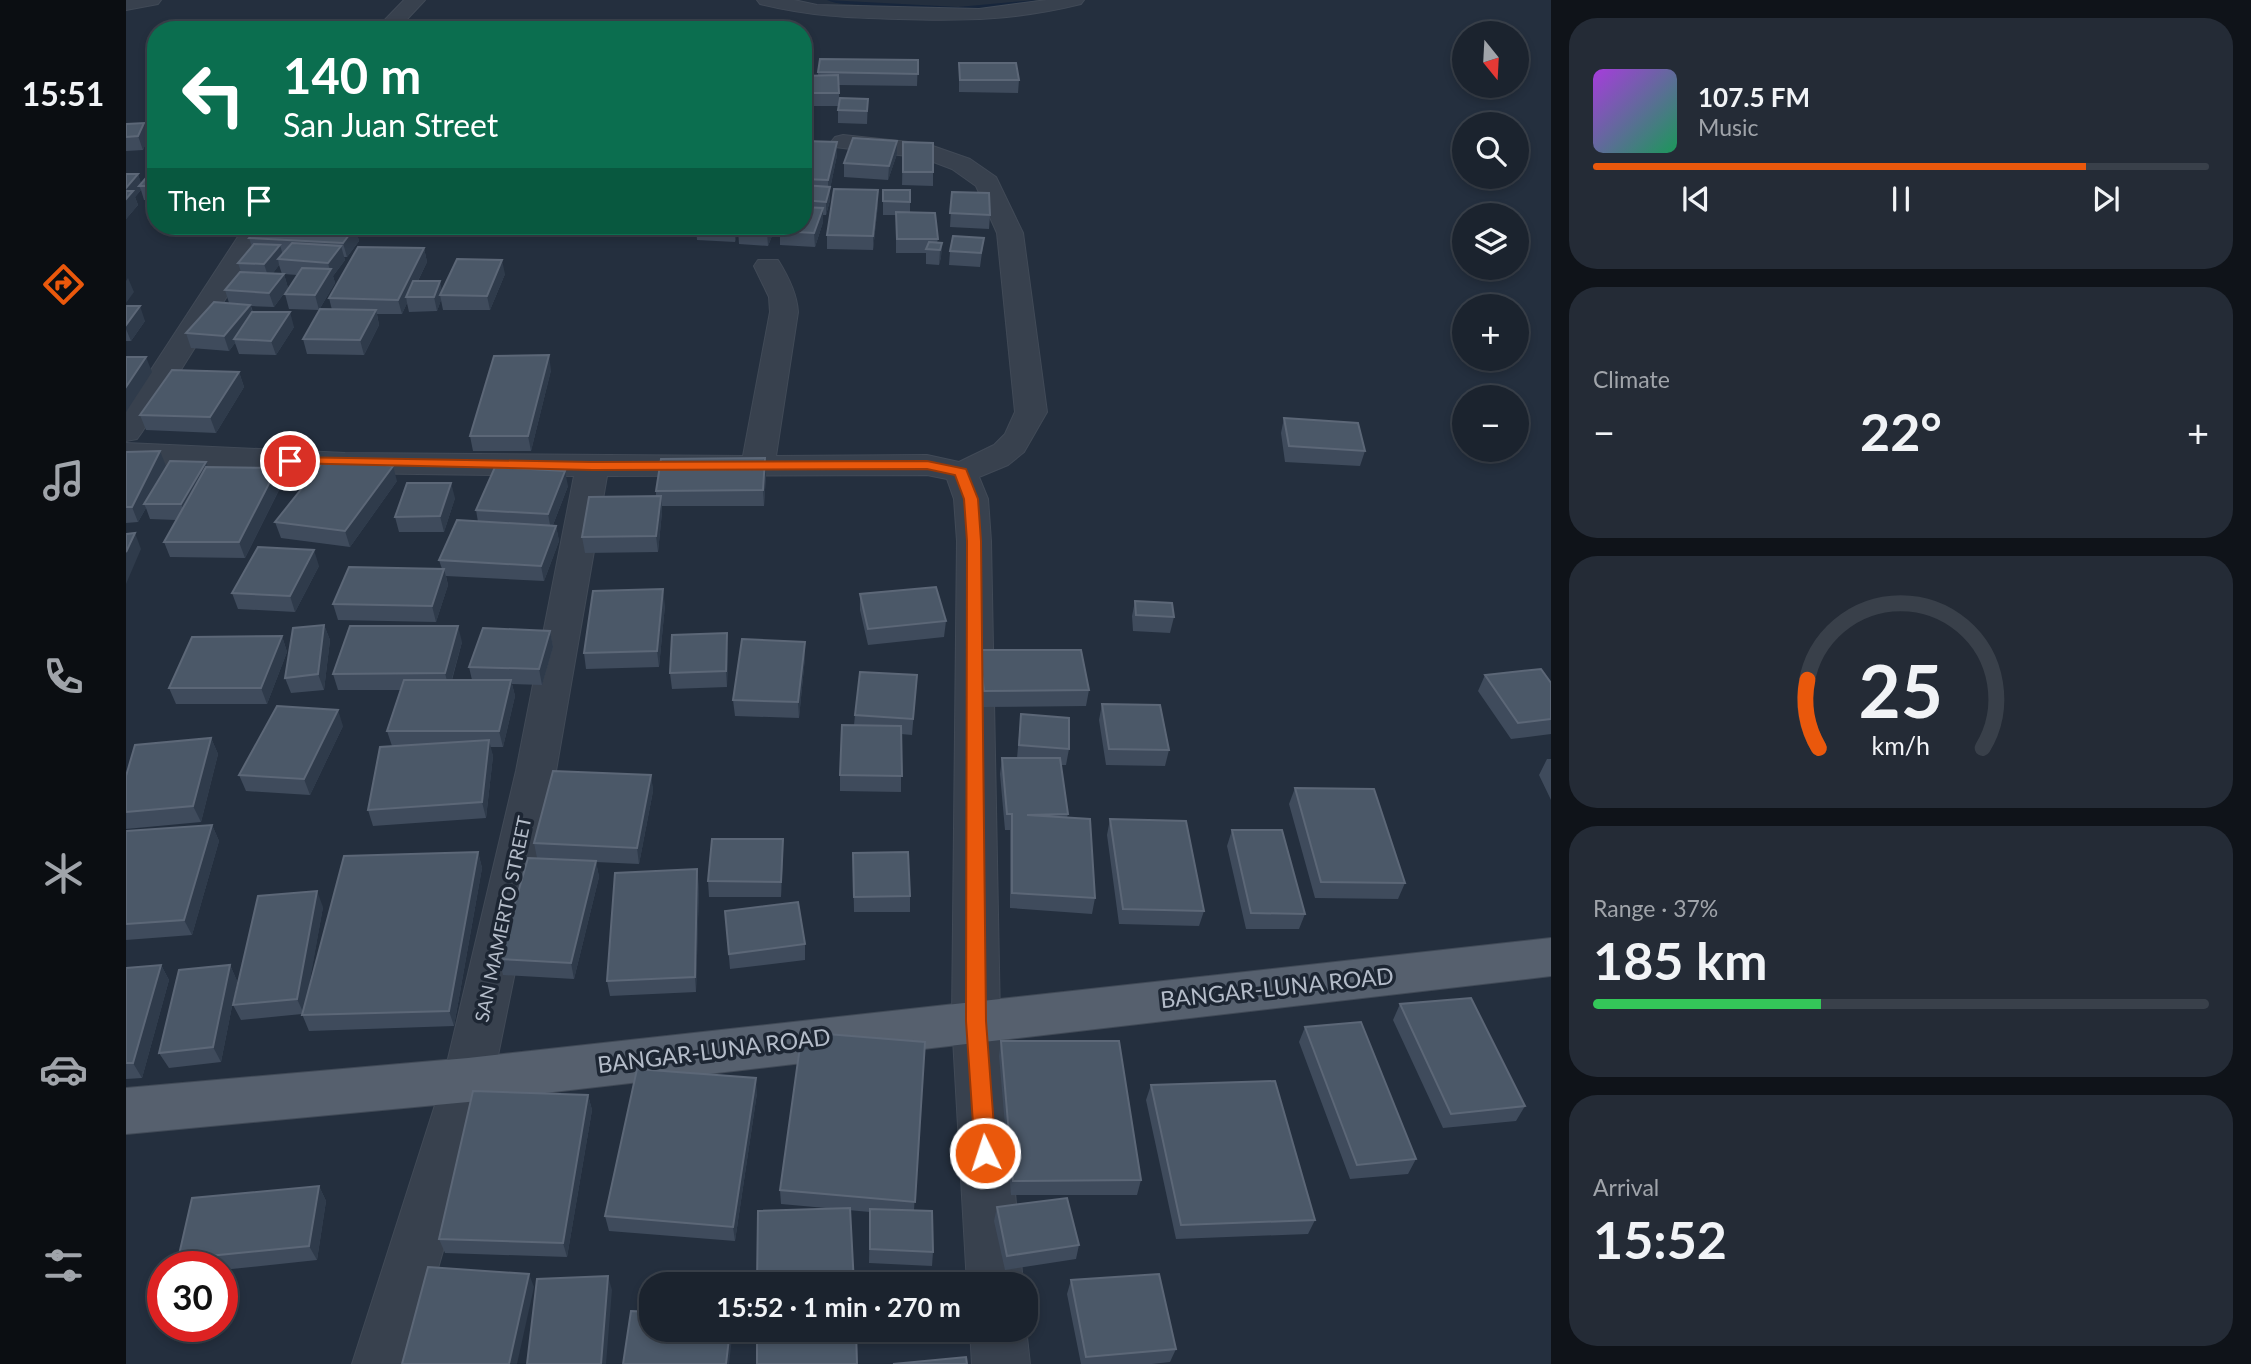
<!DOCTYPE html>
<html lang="en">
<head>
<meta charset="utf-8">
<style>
  :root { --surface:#1b232e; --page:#242b36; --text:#f1f3f6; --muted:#a0a4aa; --line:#39404a; --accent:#ea580c }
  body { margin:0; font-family:Lato,sans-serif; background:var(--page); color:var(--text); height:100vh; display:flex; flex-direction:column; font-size:26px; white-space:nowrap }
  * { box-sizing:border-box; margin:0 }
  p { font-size:23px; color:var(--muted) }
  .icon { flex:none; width:38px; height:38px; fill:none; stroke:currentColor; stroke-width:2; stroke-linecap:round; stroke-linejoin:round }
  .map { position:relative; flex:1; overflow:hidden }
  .details { display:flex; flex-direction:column; gap:18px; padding:18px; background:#0f1319; width:700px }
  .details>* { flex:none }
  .hud { position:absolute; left:21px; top:21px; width:665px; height:214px; border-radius:28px; box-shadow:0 4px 10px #0003,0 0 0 2px var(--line); background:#0b6e4f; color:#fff; overflow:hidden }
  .needle { width:46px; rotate:162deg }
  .fabs { position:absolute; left:1326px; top:21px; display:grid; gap:14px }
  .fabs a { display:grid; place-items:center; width:77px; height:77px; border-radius:50%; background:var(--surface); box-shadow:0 4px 10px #0003,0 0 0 2px var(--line); font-size:35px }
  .speed { position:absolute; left:21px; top:1251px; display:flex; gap:14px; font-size:35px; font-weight:700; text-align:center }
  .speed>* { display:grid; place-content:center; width:91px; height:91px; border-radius:50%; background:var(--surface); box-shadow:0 4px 10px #0003,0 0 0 2px var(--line); line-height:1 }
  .speed .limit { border:10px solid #d22; background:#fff; color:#111 }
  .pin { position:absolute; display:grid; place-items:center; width:60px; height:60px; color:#fff; margin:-30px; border:4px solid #fff; border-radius:50%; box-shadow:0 2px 7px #0007 }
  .me { position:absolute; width:77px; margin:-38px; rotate:356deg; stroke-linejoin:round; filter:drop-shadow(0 0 5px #0008) }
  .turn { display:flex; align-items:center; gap:24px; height:147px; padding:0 21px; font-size:32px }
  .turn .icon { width:91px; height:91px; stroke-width:2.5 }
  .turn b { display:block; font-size:49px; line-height:60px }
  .then { display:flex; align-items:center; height:66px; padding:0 21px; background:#0003; gap:14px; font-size:26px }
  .big { font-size:52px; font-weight:700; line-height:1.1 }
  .details .card { flex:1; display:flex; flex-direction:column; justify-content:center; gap:10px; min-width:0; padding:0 24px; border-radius:28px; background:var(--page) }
  .details .dial { align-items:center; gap:0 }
  .dial svg { height:182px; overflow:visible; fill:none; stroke:var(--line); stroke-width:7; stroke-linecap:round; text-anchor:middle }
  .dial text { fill:var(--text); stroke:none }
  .song { display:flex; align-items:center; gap:21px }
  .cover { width:84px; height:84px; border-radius:10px; background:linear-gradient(135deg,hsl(280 70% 55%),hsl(150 70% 35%)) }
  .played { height:7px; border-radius:4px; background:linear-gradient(90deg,var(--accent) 80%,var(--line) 80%) }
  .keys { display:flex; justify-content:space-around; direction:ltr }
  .heat { display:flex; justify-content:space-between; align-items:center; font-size:38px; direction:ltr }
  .charge { height:10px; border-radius:5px; background:linear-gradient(90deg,#34c759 37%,var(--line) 0) }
  .trip { position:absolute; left:513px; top:1272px; width:399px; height:70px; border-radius:28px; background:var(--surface); box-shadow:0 4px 10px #0003,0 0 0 2px var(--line); font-weight:700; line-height:70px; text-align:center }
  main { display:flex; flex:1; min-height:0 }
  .tabs { display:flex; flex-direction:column; width:126px; justify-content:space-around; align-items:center; background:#0b0e12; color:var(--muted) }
  .tabs .icon { width:49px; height:49px }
  .tabs .selected { color:var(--accent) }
  .tabs b { font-size:32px; color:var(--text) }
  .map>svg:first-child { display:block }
</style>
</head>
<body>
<main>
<nav class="tabs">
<b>15:51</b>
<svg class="icon selected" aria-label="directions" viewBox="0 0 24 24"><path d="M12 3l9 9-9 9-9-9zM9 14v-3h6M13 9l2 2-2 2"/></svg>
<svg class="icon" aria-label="music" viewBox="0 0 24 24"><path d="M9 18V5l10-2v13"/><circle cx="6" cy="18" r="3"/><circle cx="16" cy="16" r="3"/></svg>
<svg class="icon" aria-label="phone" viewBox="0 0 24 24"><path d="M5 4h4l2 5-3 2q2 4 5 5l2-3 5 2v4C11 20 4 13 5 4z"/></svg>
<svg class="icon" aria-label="climate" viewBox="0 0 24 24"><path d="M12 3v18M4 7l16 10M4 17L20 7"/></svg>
<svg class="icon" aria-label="car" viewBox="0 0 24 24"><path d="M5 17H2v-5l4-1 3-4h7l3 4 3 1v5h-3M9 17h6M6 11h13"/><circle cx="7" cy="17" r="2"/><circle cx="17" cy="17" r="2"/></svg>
<svg class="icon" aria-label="filters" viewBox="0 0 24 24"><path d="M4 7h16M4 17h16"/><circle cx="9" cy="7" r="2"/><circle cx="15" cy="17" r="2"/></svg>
</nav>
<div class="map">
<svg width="1425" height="1364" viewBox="0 0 1425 1364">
  <rect width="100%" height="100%" fill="#242f3e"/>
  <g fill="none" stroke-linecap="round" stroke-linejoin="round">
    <!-- stream -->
    <path fill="#17263c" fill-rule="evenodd" d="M701,0L832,7L910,0C871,18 782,10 738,5C726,4 711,5 701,0Z"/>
    <defs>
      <path id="minor" d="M0,0H35L32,4L0,10Z
        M278,0H299L271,30H249Z
        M631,0H668L691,5L853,9L921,0H958L955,4C890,20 840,21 773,19C723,18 683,16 634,4Z
        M717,135L801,144L844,159L870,177L897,233L921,412L898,452L882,465L853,477L862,499L865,541L874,1021L897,1284H841L826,1021L831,541L828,499L821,479L801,475L481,476L430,771L367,1080L284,1364H226L317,1080L390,771L448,476L219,473L0,463V443L219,453L617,456L644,312L643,297L628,266L632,260H652C662,276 671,293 672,312L650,456L801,455L833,462L868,445L879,434L889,412L871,233L850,186L826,169L797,158L709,147L705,142L709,137Z
        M119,226H145L16,432L11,439L0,441V408Z
        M900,1328L904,1364H846L844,1330Z"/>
      <path id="major" d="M1425,938V976L342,1102L0,1134V1088L342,1058Z"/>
    </defs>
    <!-- minor casing -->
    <use href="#minor" stroke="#414a57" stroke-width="2"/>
    <!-- major casing -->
    <use href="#major" stroke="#414a57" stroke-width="2"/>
    <!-- minor -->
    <use href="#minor" fill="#38414e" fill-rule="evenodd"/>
    <!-- major -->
    <use href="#major" fill="#56606e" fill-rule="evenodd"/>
  </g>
  <!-- wall -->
  <path fill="#3f4b5c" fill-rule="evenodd" d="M792,60L791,86L713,85V101L742,99L741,124L712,123V106H677V76L692,75V72Z
    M833,63L893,80L892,93L833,92Z
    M30,90V109H29L25,96Z
    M677,112L684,125L681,141L711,142V155L704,189V200L700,215H697V222L689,247L654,245V231L677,226Z
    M0,124L23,136L17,150L0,151Z
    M777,142L807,172V186L776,185Z
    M771,154L762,180L718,177V163Z
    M30,171V200H18L15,190L9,197L12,205L0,219V174H12L15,184Z
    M752,190V204L747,250L701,249V235Z
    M757,190L784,202V212L812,239L811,243H816L815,257L813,265L800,264V253H770V215H757Z
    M826,192L864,215L863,229L824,227Z
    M46,226H95L91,232H48Z
    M224,226H268L264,234H231L233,241L221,257H218L219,260L207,276L209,283L193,310L163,309L159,294L171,275L158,274L162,288L148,307L125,306L127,312L168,327L150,355L113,354L109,343L103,351L65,348L60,333L103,303L99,290L115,272L112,263L126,247L123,238ZM153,265L156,274L147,273Z
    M398,226H443L439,233L399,232Z
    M472,226H536L531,237L473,234Z
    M570,226H612V230L614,226H650L642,246L613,244L612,230L609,242L571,240Z
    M858,238L854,267L823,265L824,251Z
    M298,248L301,262L292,281L316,291L379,274L364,310H317L315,300L311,311L283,312L281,303L276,314H251L253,325L238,355L181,354L177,339L206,310L203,298Z
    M0,306L19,321L5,341H0Z
    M425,370L405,451H347L344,436Z
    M113,372L118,387L90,433L20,430L14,415Z
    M1158,418L1239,451L1234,466L1159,462L1155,433Z
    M0,452L40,466L36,474L80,462L82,467L156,484L119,558L44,557L38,542L50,520L24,519L20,508L12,522L0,523Z
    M639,458L640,474L638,506H536V512L532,552L459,553L456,537L530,496V491Z
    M271,481L224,547L155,538L149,522Z
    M442,486L427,525L430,526L433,541L418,581L320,576L322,585L310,622L212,620L207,604L316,569L313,560L352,522L350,510Z
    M329,498L318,532H273L269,517Z
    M193,566L169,612L112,609L106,593Z
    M734,594L820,621L818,637L742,645L734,610Z
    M1009,601L1048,617L1044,633L1007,631L1006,616Z
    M539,605L533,667L460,669L458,653Z
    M198,625L204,640L198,690L165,693L159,678Z
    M424,631L427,647L416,685L386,684L389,696L377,747H364L367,756L360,818L247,826L242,810L266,746L261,731L275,690H212L207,674L336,642L326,680H346L343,667Z
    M156,636L161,652L141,704H50L43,688Z
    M679,642V657L673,718L609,716L607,700Z
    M602,648L601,687L546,689L544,673Z
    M853,650L963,690L960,706L856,707L852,666Z
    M791,675L786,735L775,734V792L714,791V775L728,725L729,715Z
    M1359,675L1425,683V734L1385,739L1352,691Z
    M976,704L1043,750L1039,766L980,765L973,720Z
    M895,714L943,749L940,765H935L942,814L941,818L969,898L966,914L884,908V830H879L874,774L876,758H891Z
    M217,726L184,795L120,791L113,775Z
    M85,738L92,754L75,822L0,829V776Z
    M1421,759H1425V800L1413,775Z
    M525,775L527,791L513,864L470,862L473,877L448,979L377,975L373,959L411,858L408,843Z
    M1169,788L1279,883L1272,899L1189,898L1163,804Z
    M984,819L1078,911L1073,926L993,924L981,835Z
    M86,825L93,841L66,935L0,940V831Z
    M1106,830L1179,914L1173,929H1120L1101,846Z
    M352,852L356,868L328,1026L183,1031L176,1014L115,1020L107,1005L197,907L180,1000Z
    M727,853L784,896V912H728Z
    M657,855L655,897H583L582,881Z
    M573,885L570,992L484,996L481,981Z
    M599,911L679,944V960L604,969Z
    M35,965L43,980L16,1078L0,1079V968Z
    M104,965L111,981L95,1062L43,1068L33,1053Z
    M1274,1004L1399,1106L1390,1121L1317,1128L1267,1020Z
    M1179,1027L1290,1159L1282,1174L1224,1179L1173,1042Z
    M875,1041L1015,1180L1011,1195H885L873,1056Z
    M799,1042L788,1210L807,1252L806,1266L743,1263L744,1212L655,1204L654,1190Z
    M1025,1085L1189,1220L1182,1234L1050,1239L1020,1100Z
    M631,1093L609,1241L483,1231L479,1216Z
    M462,1095L466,1110L441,1257L319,1253L313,1239Z
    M193,1186L200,1201L191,1260L96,1270V1267H57L52,1259Z
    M871,1207L953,1245L950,1259L879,1270L868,1221Z
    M945,1280L1050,1349L1044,1362L1026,1364H955L941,1294Z"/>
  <!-- shaded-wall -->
  <path fill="#2f3b4b" d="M684,112V125L680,145V132Z
    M18,123L23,136L17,150L12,136Z
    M771,141V154L762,180L763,166Z
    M711,142V155L704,189V200L700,215V202L702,191V180Z
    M12,174L16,186H13L15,190L9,197L12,205L0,219V199L3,196L0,188Z
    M752,190V204L747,250V236Z
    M697,208V222L689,247L688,233Z
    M89,226H95L91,232Z
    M262,226H268L264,234Z
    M438,226H443L439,233Z
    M530,226H536L531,237Z
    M609,226H612V230L609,242Z
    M644,226H650L642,246L641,232Z
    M229,227L233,241L221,257L217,243Z
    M816,243L815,257L813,265L814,250Z
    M154,245L158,259H152L153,265L143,279L138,264Z
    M215,246L219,260L207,276L209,283L193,310L189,295L204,271L202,263Z
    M298,248L301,262L284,297H280L281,303L276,314L272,300Z
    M376,260L379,274L364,310L361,296Z
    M158,274L162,288L148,307L143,293Z
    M2,278L8,292L0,303V281Z
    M314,281L317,295H314L315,300L311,311L308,297Z
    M124,305L129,319L108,339L109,343L103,351L98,336Z
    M14,306L19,321L5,341L0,329V325Z
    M250,310L253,325L238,355L234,340Z
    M164,312L168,327L150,355L145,341Z
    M423,355L425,370L405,451L402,436Z
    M20,357L26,372L0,412V387Z
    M113,372L118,387L90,433L84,417Z
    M34,451L40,466L21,504H18L20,508L12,522L6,507Z
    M639,458L640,474L638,506L637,490Z
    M80,462L86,477L62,520L55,504Z
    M267,466L271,481L224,547L219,531Z
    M151,468L156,484L119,558L113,542Z
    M439,471L442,486L425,530L422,514Z
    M325,483L329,498L318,532L314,516Z
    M535,496L536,512L532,552L530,536Z
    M430,526L433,541L418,581L415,566Z
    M9,533L15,549L0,584V552Z
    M188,550L193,566L169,612L164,596Z
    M318,569L322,585L310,622L306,606Z
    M537,589L539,605L533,667L531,651Z
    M198,625L204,640L198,690L192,674Z
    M332,626L336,642L323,689L319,673Z
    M424,631L427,647L416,685L413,669Z
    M601,633L602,648L601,687L600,671Z
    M156,636L161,652L141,704L135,688Z
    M679,642V657L673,718L672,702Z
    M385,680L389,696L377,747L373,731Z
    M212,710L217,726L184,795L178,779Z
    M85,738L92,754L75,822L67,806Z
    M363,740L367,756L360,818L356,802Z
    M525,775L527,791L513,864L511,848Z
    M86,825L93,841L66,935L58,920Z
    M657,839V855L655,897V882Z
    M352,852L356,868L328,1026L323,1011Z
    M470,861L473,877L448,979L445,963Z
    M571,869L573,885L570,992L569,977Z
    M191,891L197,907L178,1014L171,999Z
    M35,965L43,980L16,1078L7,1063Z
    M104,965L111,981L95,1062L87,1047Z
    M630,1078L631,1093L609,1241L607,1227Z
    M462,1095L466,1110L441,1257L437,1243Z
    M193,1186L200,1201L191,1260L183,1246Z
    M403,1274L408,1287L391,1364H383Z
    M482,1276L486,1290L480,1364H475Z
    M604,1330H607L603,1364H600Z"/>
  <!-- building -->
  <path fill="#4b5868" stroke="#5c6777" stroke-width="2" d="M694,59L792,60V74L692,72Z
    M833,63H890L893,80H834Z
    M712,75L713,93H677V76Z
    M714,98L742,99L741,111L712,110Z
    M677,112H684L680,132H677Z
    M18,123L12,136L0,137V124Z
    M727,138L771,141L763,166L718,163Z
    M679,141L711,142L702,180L677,179V146Z
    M777,142L807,143V172H777Z
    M26,171H30V186H13Z
    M0,174H12L0,188Z
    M677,185L704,187L700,202L677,200Z
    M708,189L752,190L747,236L701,235Z
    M757,190H784V202L757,201Z
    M0,191H7L0,199Z
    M826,192L863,193L864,215L824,213Z
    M677,207L697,208L688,233L654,231L656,226H677Z
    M770,212L809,213L812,239H771Z
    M133,226H210L229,227L217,243L123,238Z
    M570,226H609L608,228Z
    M614,226H644L641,232L612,230Z
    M827,236L858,238L855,253L824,251Z
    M803,242L816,243L814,250L800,249Z
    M166,243L215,246L202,263L152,259Z
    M128,244L154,245L138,264L112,263Z
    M232,247L298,248L272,300L203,298Z
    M331,259L376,260L361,296L314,295Z
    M176,268L205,269L189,295L159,294Z
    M114,272L158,274L143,293L99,290Z
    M287,281H314L308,297H280Z
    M88,302L124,305L98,336L60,333Z
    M0,306H14L0,325Z
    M194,309L250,310L234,340L177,339Z
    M126,312H164L145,341L108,339Z
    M423,355L402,436H344L368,356Z
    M0,357H20L0,387Z
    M46,370L113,372L84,417L14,415Z
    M1158,418L1232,423L1239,451L1163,446Z
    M34,451L6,507H0V452Z
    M200,458L267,466L219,531L149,522Z
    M639,458L637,490L530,491L535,459Z
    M44,461L80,462L55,504H18Z
    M80,467L151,468L113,542H38Z
    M369,467L439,471L422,514L350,510Z
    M281,483H325L314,516L269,517Z
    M535,496L530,536L456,537L463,497Z
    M331,520L430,526L415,566L313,560Z
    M9,533L0,552V534Z
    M132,547L188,550L164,596L106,593Z
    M223,567L318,569L306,606L207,604Z
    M810,587L820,621L742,629L734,594Z
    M537,589L531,651L458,653L467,591Z
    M1009,601L1046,603L1048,617L1010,615Z
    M198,625L192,674L159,678L167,628Z
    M224,626H332L319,673L207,674Z
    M357,628L424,631L413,669L343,667Z
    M601,633L600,671L544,673L546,635Z
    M156,636L135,688H43L66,637Z
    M616,639L679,642L672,702L607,700Z
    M853,650H955L963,690L858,691Z
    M1415,669L1425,683V719L1392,723L1359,675Z
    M734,672L791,675L787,719L729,715Z
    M278,680H385L373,731H261Z
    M976,704L1034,705L1043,750L983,749Z
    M151,706L212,710L178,779L113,775Z
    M895,714L943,718V749L893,745Z
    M716,725L775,726L776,776L714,775Z
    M85,738L67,806L0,812V776L9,745Z
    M363,740L356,802L242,810L254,747Z
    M876,758H934L942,814L901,815L964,819L969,898L886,893V814H881Z
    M427,771L525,775L511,848L408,843Z
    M1169,788L1248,789L1279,883L1195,882Z
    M984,819L1060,821L1078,911L997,909Z
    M86,825L58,920L0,924V831Z
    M1106,830H1156L1179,914L1125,913Z
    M586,839H657L655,882L582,881Z
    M352,852L323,1011L176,1015L218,856Z
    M782,852L784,896L728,897L727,853Z
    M402,858L470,861L445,963L373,959Z
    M571,869L569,977L481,981L489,873Z
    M191,891L171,999L107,1005L132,896Z
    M672,902L679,944L603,954L599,911Z
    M35,965L7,1063H0V968Z
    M104,965L87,1047L33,1053L53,970Z
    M1345,998L1399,1106L1325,1114L1274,1004Z
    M1235,1022L1290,1159L1231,1165L1179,1027Z
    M676,1032L799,1042L789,1202L654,1190Z
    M875,1041H993L1015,1180L887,1181Z
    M511,1069L630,1078L607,1227L479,1216Z
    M1149,1081L1189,1220L1055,1225L1025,1085Z
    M347,1091L462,1095L437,1243L313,1239Z
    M193,1186L183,1246L52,1259L66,1198Z
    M941,1198L953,1245L881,1256L871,1207Z
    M724,1208L728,1284H631L632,1211Z
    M744,1209L806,1211L807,1252L744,1249Z
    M302,1267L403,1274L383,1364H276Z
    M1033,1274L1050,1349L960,1357L945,1280Z
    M482,1276L475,1364H401L411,1279Z
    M505,1311L525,1312V1330H604L600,1364H497Z
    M631,1330H730L731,1364H631Z
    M840,1357L841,1364H767Z"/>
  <!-- route -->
  <path fill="#ea580c" stroke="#983908" stroke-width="2" d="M164,457L466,462L801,461L840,469L852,499L855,541L860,1021L870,1153L867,1160L859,1163L852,1160L849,1153L840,1021L841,541L838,499L829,475L801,469L466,470L160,463L158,461Z"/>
  <g text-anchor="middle" stroke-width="7" stroke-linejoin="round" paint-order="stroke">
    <!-- street labels -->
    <g font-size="19" fill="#b4bcc9" stroke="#1d2633">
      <text transform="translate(377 919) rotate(-78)" y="7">SAN MAMERTO STREET</text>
    </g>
    <!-- near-street labels -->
    <g font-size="23" fill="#b4bcc9" stroke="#1d2633">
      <text transform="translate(1151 988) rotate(-6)" y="8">BANGAR-LUNA ROAD</text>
      <text transform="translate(588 1051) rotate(-7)" y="8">BANGAR-LUNA ROAD</text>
    </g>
  </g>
</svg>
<div class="fabs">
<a><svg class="needle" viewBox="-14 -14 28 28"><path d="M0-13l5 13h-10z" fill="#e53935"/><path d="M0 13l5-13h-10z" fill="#a0a4aa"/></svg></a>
<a><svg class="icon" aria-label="search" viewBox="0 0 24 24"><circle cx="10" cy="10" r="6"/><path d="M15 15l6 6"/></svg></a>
<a><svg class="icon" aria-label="layers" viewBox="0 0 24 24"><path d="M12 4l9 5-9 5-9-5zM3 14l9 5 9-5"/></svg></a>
<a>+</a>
<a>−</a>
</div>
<div class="speed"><div class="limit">30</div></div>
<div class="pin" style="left:164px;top:461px;background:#d93025"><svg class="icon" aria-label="arrive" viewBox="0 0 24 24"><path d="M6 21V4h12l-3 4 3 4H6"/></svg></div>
<svg class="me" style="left:859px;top:1153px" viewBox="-20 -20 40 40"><circle r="17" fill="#ea580c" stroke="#fff" stroke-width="3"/><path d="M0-11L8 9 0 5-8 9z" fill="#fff"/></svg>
<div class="trip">15:52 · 1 min · 270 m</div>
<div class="hud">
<div class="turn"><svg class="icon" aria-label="left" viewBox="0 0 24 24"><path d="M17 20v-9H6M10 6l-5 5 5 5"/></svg><div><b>140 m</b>San Juan Street</div></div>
<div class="then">Then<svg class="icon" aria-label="arrive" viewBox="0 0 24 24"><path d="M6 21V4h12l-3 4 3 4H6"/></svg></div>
</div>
</div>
<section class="details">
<div class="card">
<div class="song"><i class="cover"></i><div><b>107.5 FM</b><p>Music</p></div></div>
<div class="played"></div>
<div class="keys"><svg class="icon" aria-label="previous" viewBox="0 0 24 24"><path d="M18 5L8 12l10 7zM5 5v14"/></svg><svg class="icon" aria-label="pause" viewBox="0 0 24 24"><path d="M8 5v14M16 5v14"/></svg><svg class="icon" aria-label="next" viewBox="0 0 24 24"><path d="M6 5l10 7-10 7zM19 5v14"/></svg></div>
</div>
<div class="card"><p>Climate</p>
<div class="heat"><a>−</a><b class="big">22°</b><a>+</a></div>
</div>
<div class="card dial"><svg viewBox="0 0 100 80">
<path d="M14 69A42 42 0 1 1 86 69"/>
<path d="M14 69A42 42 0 0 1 9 39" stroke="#ea580c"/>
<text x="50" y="56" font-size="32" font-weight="700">25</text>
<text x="50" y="72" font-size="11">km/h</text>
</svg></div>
<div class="card"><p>Range · 37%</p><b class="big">185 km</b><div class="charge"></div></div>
<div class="card"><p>Arrival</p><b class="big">15:52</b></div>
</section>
</main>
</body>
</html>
